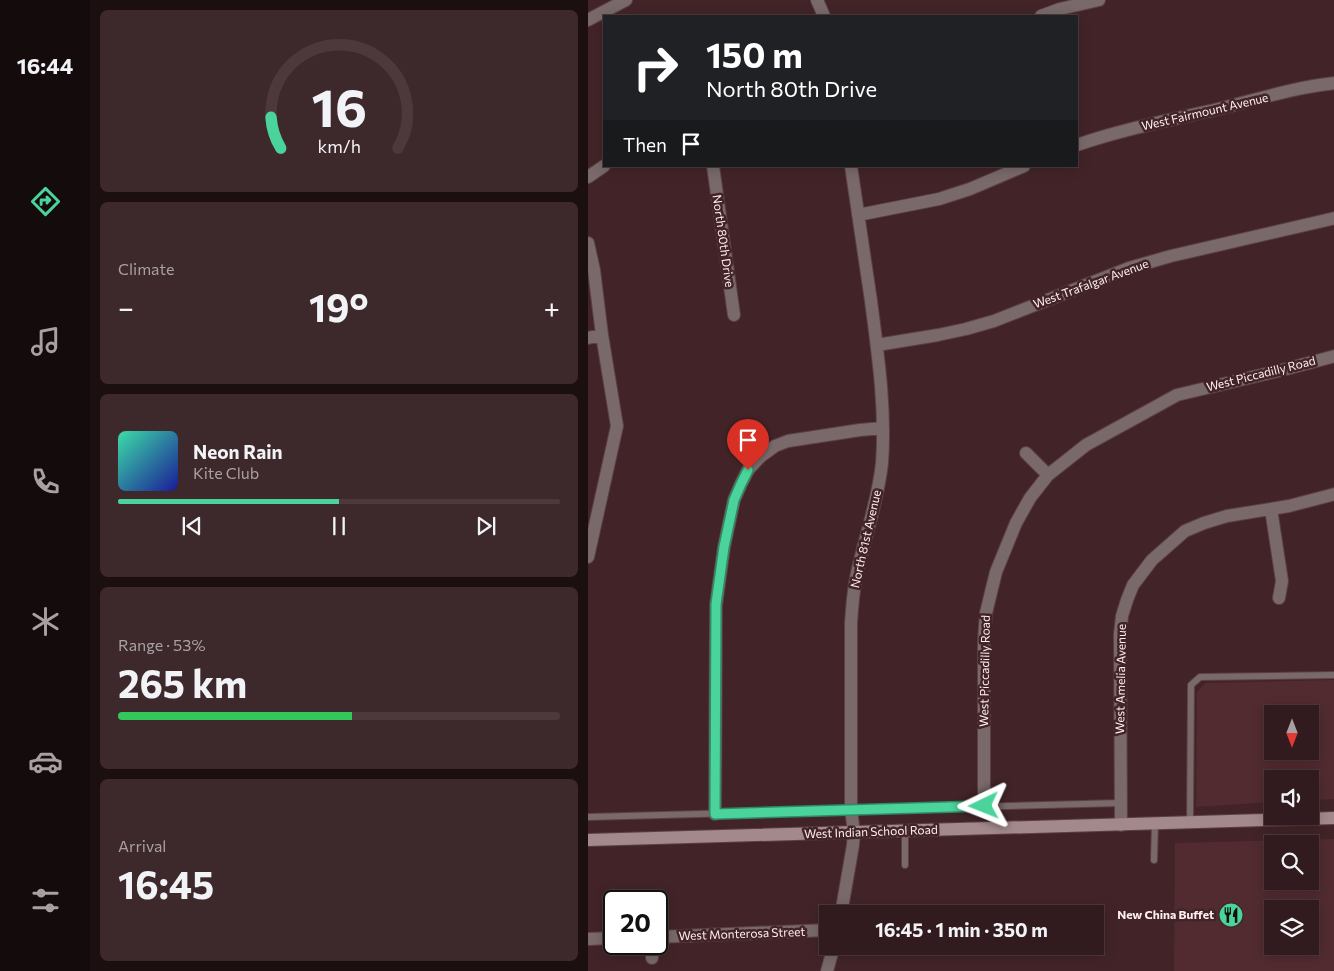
<!DOCTYPE html>
<html lang="en">
<head>
<meta charset="utf-8">
<style>
  :root { --surface:#321b1e; --page:#3d282b; --text:#f1f3f6; --muted:#a8a1a4; --line:#4d393c; --accent:#4ad49c }
  body { margin:0; font-family:Commissioner,sans-serif; background:var(--page); color:var(--text); height:100vh; display:flex; flex-direction:column; font-size:19px; white-space:nowrap }
  * { box-sizing:border-box; margin:0 }
  p { font-size:16px; color:var(--muted) }
  .icon { flex:none; width:28px; height:28px; fill:none; stroke:currentColor; stroke-width:2; stroke-linecap:round; stroke-linejoin:round }
  .map { position:relative; flex:1; overflow:hidden }
  .side { display:flex; flex-direction:column; gap:10px; padding:10px; background:#1c0f10; width:498px }
  .side>* { flex:none }
  .top-card { position:absolute; left:15px; top:15px; width:475px; height:152px; border-radius:0px; box-shadow:0 2px 12px #0003,0 0 0 1px var(--line); background:#202124; color:#fff; overflow:hidden }
  .needle { width:32px; rotate:180deg }
  .buttons { position:absolute; left:676px; top:705px; display:grid; gap:10px }
  .buttons a { display:grid; place-items:center; width:55px; height:55px; border-radius:0px; background:var(--surface); box-shadow:0 2px 12px #0003,0 0 0 1px var(--line); font-size:25px }
  .speed { position:absolute; left:15px; top:890px; display:flex; gap:10px; font-size:25px; font-weight:700; text-align:center }
  .speed>* { display:grid; place-content:center; width:65px; height:65px; border-radius:50%; background:var(--surface); box-shadow:0 2px 12px #0003,0 0 0 1px var(--line); line-height:1 }
  .speed .limit { border:2px solid #111; border-radius:8px; background:#fff; color:#111 }
  .pin { position:absolute; display:grid; place-items:center; width:42px; height:42px; color:#fff; margin:-51px -21px; border-radius:50% 50% 50% 0; rotate:-45deg; box-shadow:0 0 5px #0007 }
  .pin .icon { rotate:45deg }
  .me { position:absolute; width:55px; margin:-28px; rotate:268deg; stroke-linejoin:round; filter:drop-shadow(0 0 4px #0008) }
  .turn { display:flex; align-items:center; gap:18px; height:105px; padding:0 20px; font-size:22px }
  .turn .icon { width:65px; height:65px; stroke-width:2.5 }
  .turn b { display:block; font-size:35px; line-height:42px }
  .then { display:flex; align-items:center; height:48px; padding:0 20px; background:#0003; gap:10px; font-size:19px }
  .big { font-size:38px; font-weight:700; line-height:1.1 }
  .side .card { flex:1; display:flex; flex-direction:column; justify-content:center; gap:8px; min-width:0; padding:0 18px; border-radius:8px; background:var(--page) }
  .side .dial { align-items:center; gap:0 }
  .dial svg { height:130px; overflow:visible; fill:none; stroke:var(--line); stroke-width:7; stroke-linecap:round; text-anchor:middle }
  .dial text { fill:var(--text); stroke:none }
  .song { display:flex; align-items:center; gap:15px }
  .cover { width:60px; height:60px; border-radius:8px; background:linear-gradient(135deg,hsl(160 70% 55%),hsl(240 70% 35%)) }
  .played { height:5px; border-radius:2px; background:linear-gradient(90deg,var(--accent) 50%,var(--line) 50%) }
  .keys { display:flex; justify-content:space-around; direction:ltr }
  .heat { display:flex; justify-content:space-between; align-items:center; font-size:28px; direction:ltr }
  .charge { height:8px; border-radius:4px; background:linear-gradient(90deg,#34c759 53%,var(--line) 0) }
  .trip { position:absolute; left:231px; top:905px; width:285px; height:50px; border-radius:0px; background:var(--surface); box-shadow:0 2px 12px #0003,0 0 0 1px var(--line); font-weight:700; line-height:50px; text-align:center }
  main { display:flex; flex:1; min-height:0 }
  .menu { display:flex; flex-direction:column; width:90px; justify-content:space-around; align-items:center; background:#140b0c; color:var(--muted) }
  .menu .icon { width:35px; height:35px }
  .menu .on { color:var(--accent) }
  .menu b { font-size:22px; color:var(--text) }
  .map>svg:first-child { display:block }
</style>
</head>
<body>
<main>
<nav class="menu">
<b>16:44</b>
<svg class="icon on" aria-label="directions" viewBox="0 0 24 24"><path d="M12 3l9 9-9 9-9-9zM9 14v-3h6M13 9l2 2-2 2"/></svg>
<svg class="icon" aria-label="music" viewBox="0 0 24 24"><path d="M9 18V5l10-2v13"/><circle cx="6" cy="18" r="3"/><circle cx="16" cy="16" r="3"/></svg>
<svg class="icon" aria-label="phone" viewBox="0 0 24 24"><path d="M5 4h4l2 5-3 2q2 4 5 5l2-3 5 2v4C11 20 4 13 5 4z"/></svg>
<svg class="icon" aria-label="climate" viewBox="0 0 24 24"><path d="M12 3v18M4 7l16 10M4 17L20 7"/></svg>
<svg class="icon" aria-label="car" viewBox="0 0 24 24"><path d="M5 17H2v-5l4-1 3-4h7l3 4 3 1v5h-3M9 17h6M6 11h13"/><circle cx="7" cy="17" r="2"/><circle cx="17" cy="17" r="2"/></svg>
<svg class="icon" aria-label="filters" viewBox="0 0 24 24"><path d="M4 7h16M4 17h16"/><circle cx="9" cy="7" r="2"/><circle cx="15" cy="17" r="2"/></svg>
</nav>
<section class="side">
<div class="card dial"><svg viewBox="0 0 100 80">
<path d="M14 69A42 42 0 1 1 86 69"/>
<path d="M14 69A42 42 0 0 1 8 50" stroke="#4ad49c"/>
<text x="50" y="56" font-size="32" font-weight="700">16</text>
<text x="50" y="72" font-size="11">km/h</text>
</svg></div>
<div class="card"><p>Climate</p>
<div class="heat"><a>−</a><b class="big">19°</b><a>+</a></div>
</div>
<div class="card">
<div class="song"><i class="cover"></i><div><b>Neon Rain</b><p>Kite Club</p></div></div>
<div class="played"></div>
<div class="keys"><svg class="icon" aria-label="previous" viewBox="0 0 24 24"><path d="M18 5L8 12l10 7zM5 5v14"/></svg><svg class="icon" aria-label="pause" viewBox="0 0 24 24"><path d="M8 5v14M16 5v14"/></svg><svg class="icon" aria-label="next" viewBox="0 0 24 24"><path d="M6 5l10 7-10 7zM19 5v14"/></svg></div>
</div>
<div class="card"><p>Range · 53%</p><b class="big">265 km</b><div class="charge"></div></div>
<div class="card"><p>Arrival</p><b class="big">16:45</b></div>
</section>
<div class="map">
<svg width="747" height="971" viewBox="0 0 747 971">
  <rect width="100%" height="100%" fill="#422428"/>
  <!-- built -->
  <path fill="#512b30" fill-rule="evenodd" d="M746,680V799L723,800L722,779H685V802L608,807L609,692L618,683ZM685,714H722V751H685Z
    M746,839V971H586L587,843ZM685,844H722V881H685ZM685,909H722V946H685Z"/>
  <g fill="none" stroke-linecap="round" stroke-linejoin="round">
    <defs>
      <path id="lane" d="M0,817L532,803
        M602,822L603,685L612,677L747,675
        M317,831V865
        M566,860L567,823"/>
      <path id="street" d="M229,0L236,16
        M453,16L472,9L511,0
        M0,20L38,0
        M489,145C535,129 583,120 630,109C668,100 707,87 747,83
        M125,166L146,315
        M0,177L16,166
        M270,215L351,199L382,189L436,166
        M0,243L6,270L14,335L29,426L0,557
        M0,338L14,335
        M289,345L350,335L378,329L406,321L541,268L583,256L747,218
        M438,453L460,475
        M683,509L694,581L691,598
        M396,806V641L398,613L408,572L428,523L442,498L460,475L498,445L589,395L698,369L747,356
        M127,814L128,605L136,547L146,500L153,484L160,470L173,456L187,446L200,441L272,430L295,428
        M533,825L532,634L534,616L539,600L545,585L564,560L597,531L616,523L639,516L701,506L747,494
        M253,914L265,845L266,832L263,810V623C264,608 265,593 268,578C276,539 290,502 294,463C298,409 290,355 283,301C276,256 270,211 263,166
        M69,937L240,930
        M0,939L26,938
        M64,944V958
        M239,971L246,946"/>
      <path id="secondary" d="M0,840L747,818"/>
    </defs>
    <!-- lane casing -->
    <use href="#lane" stroke="#5c4044" stroke-width="8"/>
    <!-- street casing -->
    <use href="#street" stroke="#5c4044" stroke-width="14"/>
    <!-- secondary casing -->
    <use href="#secondary" stroke="#5c4044" stroke-width="14"/>
    <!-- lane -->
    <use href="#lane" stroke="#79696a" stroke-width="6"/>
    <!-- street -->
    <use href="#street" stroke="#79696a" stroke-width="12"/>
    <!-- secondary -->
    <use href="#secondary" stroke="#a3898b" stroke-width="12"/>
  </g>
  <g fill="none" stroke-linecap="round" stroke-linejoin="round">
    <defs>
      <path id="route" d="M160,470L153,484L146,500L136,547L128,604L127,814L396,806"/>
    </defs>
    <!-- route casing -->
    <use href="#route" stroke="#308a65" stroke-width="12"/>
    <!-- route -->
    <use href="#route" stroke="#4ad49c" stroke-width="9"/>
  </g>
  <!-- icons -->
  <defs>
    <symbol id="restaurant-disc" viewBox="-11 -11 22 22"><circle r="9.5" fill="#4ad49c" stroke="#422428"/><path d="M-5-6h1v4h1v-4h1v4h1v-4h1v5L-1.5 .5V6h-2V.5L-5-1ZM5-6V6H3V1.5H1.5Q1.5-4 5-6Z" fill="#111"/></symbol>
  </defs>
  <g fill-rule="evenodd">
    <use href="#restaurant-disc" x="629" y="901" width="28" height="28"/>
  </g>
  <g text-anchor="middle" stroke-width="5" stroke-linejoin="round" paint-order="stroke">
    <!-- street labels -->
    <g font-size="12" fill="#ffeeef" stroke="#422428">
      <text transform="translate(617 112) rotate(-13)" y="4">West Fairmount Avenue</text>
      <text transform="translate(135 241) rotate(82)" y="4">North 80th Drive</text>
      <text transform="translate(503 284) rotate(-20)" y="4">West Trafalgar Avenue</text>
      <text transform="translate(673 374) rotate(-14)" y="4">West Piccadilly Road</text>
      <text transform="translate(278 539) rotate(-77)" y="4">North 81st Avenue</text>
      <text transform="translate(397 671) rotate(-89)" y="4">West Piccadilly Road</text>
      <text transform="translate(533 679) rotate(-89)" y="4">West Amelia Avenue</text>
      <text transform="translate(283 832) rotate(-2)" y="4">West Indian School Road</text>
      <text transform="translate(154 934) rotate(-2)" y="4">West Monterosa Street</text>
    </g>
    <!-- poi labels -->
    <g font-size="12" font-weight="bold" fill="#ffeeef" stroke="#422428" text-anchor="end">
      <text x="626" y="919">New China Buffet</text>
    </g>
  </g>
</svg>
<div class="buttons">
<a><svg class="needle" viewBox="-14 -14 28 28"><path d="M0-13l5 13h-10z" fill="#e53935"/><path d="M0 13l5-13h-10z" fill="#a8a1a4"/></svg></a>
<a><svg class="icon" aria-label="sound" viewBox="0 0 24 24"><path d="M4 9h4l5-4v14l-5-4H4zM17 9q2 3 0 6"/></svg></a>
<a><svg class="icon" aria-label="search" viewBox="0 0 24 24"><circle cx="10" cy="10" r="6"/><path d="M15 15l6 6"/></svg></a>
<a><svg class="icon" aria-label="layers" viewBox="0 0 24 24"><path d="M12 4l9 5-9 5-9-5zM3 14l9 5 9-5"/></svg></a>
</div>
<div class="speed"><div class="limit">20</div></div>
<div class="pin" style="left:160px;top:470px;background:#d93025"><svg class="icon" aria-label="arrive" viewBox="0 0 24 24"><path d="M6 21V4h12l-3 4 3 4H6"/></svg></div>
<svg class="me" style="left:396px;top:806px" viewBox="-20 -20 40 40"><path d="M0-17L14 15 0 8-14 15z" fill="#4ad49c" stroke="#fff" stroke-width="4"/></svg>
<div class="trip">16:45 · 1 min · 350 m</div>
<div class="top-card">
<div class="turn"><svg class="icon" aria-label="right" viewBox="0 0 24 24"><path d="M7 20v-9h11M14 6l5 5-5 5"/></svg><div><b>150 m</b>North 80th Drive</div></div>
<div class="then">Then<svg class="icon" aria-label="arrive" viewBox="0 0 24 24"><path d="M6 21V4h12l-3 4 3 4H6"/></svg></div>
</div>
</div>
</main>
</body>
</html>
